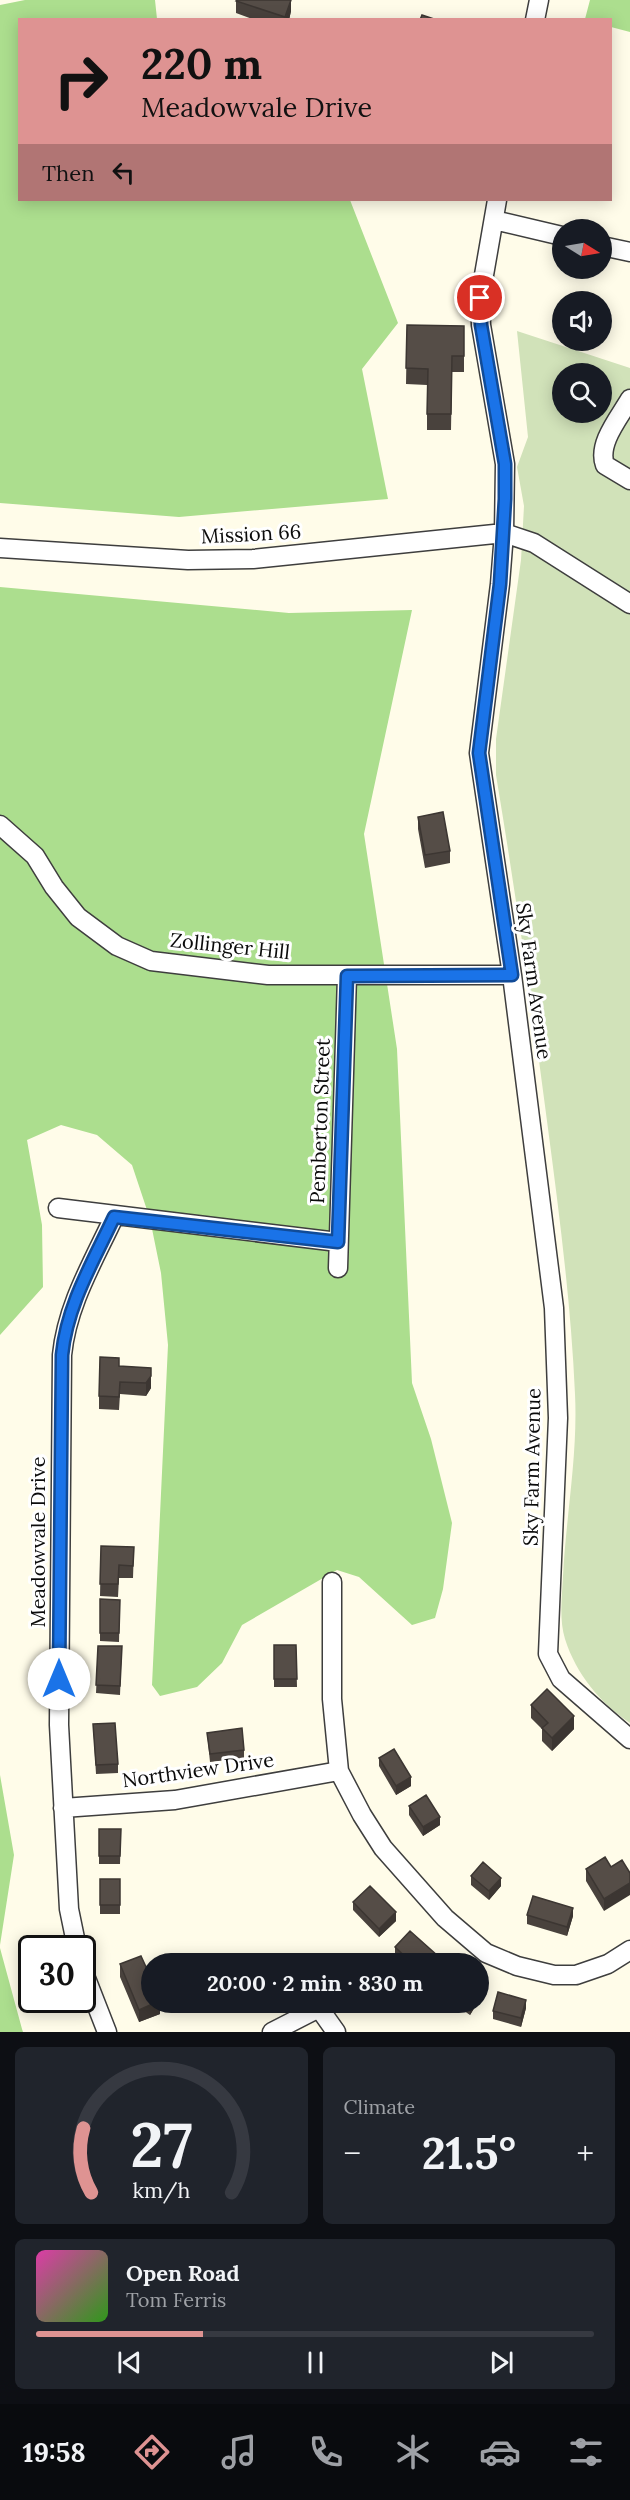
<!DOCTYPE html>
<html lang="en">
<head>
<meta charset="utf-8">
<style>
  :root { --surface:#171b24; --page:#20242c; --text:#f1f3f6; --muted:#9ea1a6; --line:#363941; --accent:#de9392 }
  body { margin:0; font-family:Lora,serif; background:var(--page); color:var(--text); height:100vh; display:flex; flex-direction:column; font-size:22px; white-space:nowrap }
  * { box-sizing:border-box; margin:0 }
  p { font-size:20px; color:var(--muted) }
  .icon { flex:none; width:33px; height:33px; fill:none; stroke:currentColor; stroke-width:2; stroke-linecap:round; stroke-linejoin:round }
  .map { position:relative; height:2032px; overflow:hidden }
  .details { display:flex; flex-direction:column; gap:15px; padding:15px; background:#0d0f14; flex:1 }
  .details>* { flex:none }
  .hud { position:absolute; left:18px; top:18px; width:594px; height:183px; border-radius:0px; box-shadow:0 3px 15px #0003; background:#de9392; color:#111; overflow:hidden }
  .needle { width:39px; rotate:101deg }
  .fabs { position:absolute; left:552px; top:219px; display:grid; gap:12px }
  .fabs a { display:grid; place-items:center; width:60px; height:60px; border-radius:50%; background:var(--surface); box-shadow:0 3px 15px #0003; font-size:30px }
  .speed { position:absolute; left:18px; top:1935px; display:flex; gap:12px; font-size:30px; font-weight:700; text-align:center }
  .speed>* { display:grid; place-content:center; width:78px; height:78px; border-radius:50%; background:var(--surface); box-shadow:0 3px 15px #0003; line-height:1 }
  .speed .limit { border:3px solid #111; border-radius:9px; background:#fff; color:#111 }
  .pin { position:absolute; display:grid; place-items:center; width:51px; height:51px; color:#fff; margin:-26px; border:3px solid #fff; border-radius:50%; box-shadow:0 2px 6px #0007 }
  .me { position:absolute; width:66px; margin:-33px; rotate:0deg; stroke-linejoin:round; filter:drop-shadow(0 0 4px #0008) }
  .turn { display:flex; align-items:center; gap:21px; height:126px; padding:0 24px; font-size:27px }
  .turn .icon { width:78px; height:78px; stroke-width:2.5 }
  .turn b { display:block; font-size:42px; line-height:51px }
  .then { display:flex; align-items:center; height:57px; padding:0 24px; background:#0003; gap:12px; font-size:22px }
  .big { font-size:45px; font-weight:800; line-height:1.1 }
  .details .tile { flex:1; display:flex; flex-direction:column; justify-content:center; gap:9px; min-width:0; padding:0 21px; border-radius:9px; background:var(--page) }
  .details .dial { align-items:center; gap:0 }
  .dial svg { height:156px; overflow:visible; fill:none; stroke:var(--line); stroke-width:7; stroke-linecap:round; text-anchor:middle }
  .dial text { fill:var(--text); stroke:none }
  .song { display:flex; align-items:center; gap:18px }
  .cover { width:72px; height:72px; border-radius:9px; background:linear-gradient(135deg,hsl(320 70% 55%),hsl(110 70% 35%)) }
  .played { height:6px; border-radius:3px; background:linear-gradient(90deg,var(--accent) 30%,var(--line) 30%) }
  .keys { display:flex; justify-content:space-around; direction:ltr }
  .heat { display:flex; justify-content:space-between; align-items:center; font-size:33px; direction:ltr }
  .details .tiles { flex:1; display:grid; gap:15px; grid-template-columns:1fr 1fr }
  .tile:last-child { grid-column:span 2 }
  .trip { position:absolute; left:141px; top:1953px; width:348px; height:60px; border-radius:30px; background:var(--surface); box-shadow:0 3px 15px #0003; font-weight:800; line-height:60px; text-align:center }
  .dock { display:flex; height:96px; justify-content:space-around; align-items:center; background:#090b0e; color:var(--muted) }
  .dock .icon { width:42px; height:42px }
  .dock .on { color:var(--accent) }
  .dock b { font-size:27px; color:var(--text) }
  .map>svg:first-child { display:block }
</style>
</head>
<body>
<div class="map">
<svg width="630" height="2032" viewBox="0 0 630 2032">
  <rect width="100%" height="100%" fill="#fffce9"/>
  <!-- forest -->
  <path fill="#acde8e" d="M25,0H155L157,19L20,20V200H350L398,323L362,369L388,499L179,517L0,503V5Z
    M590,0H630V32L611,27L610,20L585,19Z
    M0,587L289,613L412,610L364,834L397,1049L412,1383L431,1439L452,1523L443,1589L435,1618L412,1625L359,1577L337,1570L242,1625L222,1663L197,1687L160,1696L152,1685L168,1345L161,1273L150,1219L132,1165L97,1135L61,1125L27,1140L42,1225L43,1287L0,1335Z
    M0,1775L14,1855L0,1945Z
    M0,1948L22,2029L23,2032H0Z"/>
  <!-- cemetery -->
  <path fill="#d1e2b9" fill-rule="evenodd" d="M517,331L630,368V1723C601,1704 576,1674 565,1639C559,1620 562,1596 563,1576C566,1516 578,1455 575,1394C571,1303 559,1212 547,1121C532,1005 515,890 496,775V739L521,560L524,506L517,467L528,437ZM562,374H602V412H562Z"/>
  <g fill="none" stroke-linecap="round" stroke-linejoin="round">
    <defs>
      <path id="minor" d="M535,20L539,0
        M497,200L480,298L481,325L505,464L504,533L500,584L479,753L512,975L554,1308L558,1418L548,1654L561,1679L630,1739
        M494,220L562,236
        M602,246L630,252
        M630,399C619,418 597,444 605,465L630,480
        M0,548L188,560L253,559L504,533L534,543L630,604
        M0,825L35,856L54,887L78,917L117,946L151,961L268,975H512
        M58,1208L338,1242
        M338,1268L347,976
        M332,1582V1699L339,1771L362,1815L383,1848L445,1918L486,1953L517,1966L554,1975H576L608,1964L630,1950
        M63,1808L175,1800L339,1771
        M77,1948L69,1909L59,1725L62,1355C67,1305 93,1262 114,1217
        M82,1968L107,2032
        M272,2032L319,2008L336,2032"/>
    </defs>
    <!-- minor casing -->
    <use href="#minor" stroke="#3e3e3e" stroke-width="21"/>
    <!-- minor -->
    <use href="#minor" stroke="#fff" stroke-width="18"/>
  </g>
  <!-- wall -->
  <path fill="#49423d" d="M291,0V11L289,20H255L236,13V1Z
    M407,325L464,326V372H452L451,430H427V385L406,384Z
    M418,817L450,851V863L425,868L418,829Z
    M119,1366L151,1368V1388L146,1396L120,1394L119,1410L99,1409V1396Z
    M101,1546L134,1547L133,1578H119L118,1597L100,1596Z
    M120,1600L119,1642L100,1641V1633Z
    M274,1645H296L297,1687H274Z
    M98,1646H122L120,1695L96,1693Z
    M531,1705L574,1729L552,1751L542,1741V1729L531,1718Z
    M93,1724L118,1764V1773L96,1774Z
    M207,1733L244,1750V1758L210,1762Z
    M379,1758L411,1786L396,1795L379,1766Z
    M409,1806L440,1825L423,1836L409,1815Z
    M99,1829H121L120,1864H99Z
    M611,1867L604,1911L586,1881V1869Z
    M471,1876L501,1886L489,1900L471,1885Z
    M100,1879H120V1914H100Z
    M353,1902L396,1921L379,1937L353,1910Z
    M527,1915L573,1916L567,1936L527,1924Z
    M395,1947L438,1964H404L395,1955Z
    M120,1964L160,2002V2014L139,2022L120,1977Z
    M451,2002H478L470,2015Z
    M526,2008L521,2027L493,2019V2011Z"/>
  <!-- shaded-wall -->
  <path fill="#3c3632" d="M291,0V11L289,20H285Z
    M151,1368V1388L146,1396V1383Z
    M574,1716V1729L552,1751V1738Z
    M411,1777V1786L396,1795V1786Z
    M440,1817V1825L423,1836V1827Z
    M501,1878V1886L489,1900V1891Z
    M630,1883V1895L604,1911V1899Z
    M573,1908V1916L567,1936V1927Z
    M396,1912V1921L379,1937V1929Z
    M438,1956V1964H431Z
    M481,1989V1998L478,2002V1993Z
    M526,2000V2008L521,2027V2018Z
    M157,2002H160V2014L139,2022V2010Z
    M473,2002H478L470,2015V2006Z"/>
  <!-- building -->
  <path fill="#554d47" stroke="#3c3632" stroke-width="1.5" d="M237,0H291L285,17L236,1Z
    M422,15L437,20H420Z
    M407,325L464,326V356H452L451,414H427L428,369L406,368Z
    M443,812L450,851L425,855L418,817Z
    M100,1357L119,1358V1366L151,1368V1376L146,1383L120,1382L119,1397L99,1396Z
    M101,1546L134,1547L133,1566L119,1565L118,1584H100Z
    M100,1599L120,1600L119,1633H100Z
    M274,1645H296L297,1679H274Z
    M98,1646H122L120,1686L96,1685Z
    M547,1689L574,1716L552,1738L542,1728L548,1723L531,1705Z
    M115,1723L118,1764L96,1765L93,1724Z
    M242,1728L244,1750L210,1754L207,1733Z
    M394,1749L411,1777L396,1786L379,1758Z
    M426,1795L440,1817L423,1827L409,1806Z
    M99,1829H121L120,1856H99Z
    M605,1857L611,1867L622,1860L630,1873V1883L604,1899L586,1869Z
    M483,1862L501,1878L489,1891L471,1876Z
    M100,1879H120V1905H100Z
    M370,1886L396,1912L379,1929L353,1902Z
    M533,1896L573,1908L567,1927L527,1915Z
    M410,1931L438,1956L431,1964H413L395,1947Z
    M141,1956L152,1980V2002H157L139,2010L120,1964Z
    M498,1992L526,2000L521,2018L493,2011Z
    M464,2002H473L470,2006Z"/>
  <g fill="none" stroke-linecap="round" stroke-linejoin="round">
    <defs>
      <path id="route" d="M59,1679L62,1355C67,1305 93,1262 114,1217L338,1242L347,976L512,975L479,753L500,584L505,499V464L481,325L480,298"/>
    </defs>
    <!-- route casing -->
    <use href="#route" stroke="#114b97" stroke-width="15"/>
    <!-- route -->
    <use href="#route" stroke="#1a73e8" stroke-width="10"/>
  </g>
  <g text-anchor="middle" stroke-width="6" stroke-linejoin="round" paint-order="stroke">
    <!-- street labels -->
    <g font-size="20" fill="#0b0b0b" stroke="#fff">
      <text transform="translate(251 534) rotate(-3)" y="7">Mission 66</text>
      <text transform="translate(230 946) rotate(6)" y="7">Zollinger Hill</text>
      <text transform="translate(534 981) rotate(82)" y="7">Sky Farm Avenue</text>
      <text transform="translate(320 1121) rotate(-88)" y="7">Pemberton Street</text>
      <text transform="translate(532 1467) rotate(-89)" y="7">Sky Farm Avenue</text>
      <text transform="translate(38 1542) rotate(-90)" y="7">Meadowvale Drive</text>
      <text transform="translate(198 1770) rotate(-8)" y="7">Northview Drive</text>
    </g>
  </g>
</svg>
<div class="fabs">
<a><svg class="needle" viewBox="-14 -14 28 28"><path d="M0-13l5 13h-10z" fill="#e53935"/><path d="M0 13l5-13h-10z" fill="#9ea1a6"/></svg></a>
<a><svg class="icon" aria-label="sound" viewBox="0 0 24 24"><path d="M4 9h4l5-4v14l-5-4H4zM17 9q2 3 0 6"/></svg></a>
<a><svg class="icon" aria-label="search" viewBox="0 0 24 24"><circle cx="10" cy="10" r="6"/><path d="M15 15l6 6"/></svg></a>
</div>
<div class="speed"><div class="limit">30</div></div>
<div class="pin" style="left:480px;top:298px;background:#d93025"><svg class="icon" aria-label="arrive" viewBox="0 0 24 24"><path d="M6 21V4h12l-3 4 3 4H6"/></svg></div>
<svg class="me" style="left:59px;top:1679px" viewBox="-20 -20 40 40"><circle r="19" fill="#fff"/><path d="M0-13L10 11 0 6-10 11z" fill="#1a73e8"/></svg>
<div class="trip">20:00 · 2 min · 830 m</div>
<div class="hud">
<div class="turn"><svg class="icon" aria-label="right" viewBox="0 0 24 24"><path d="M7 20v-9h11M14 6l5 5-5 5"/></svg><div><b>220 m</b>Meadowvale Drive</div></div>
<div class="then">Then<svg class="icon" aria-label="left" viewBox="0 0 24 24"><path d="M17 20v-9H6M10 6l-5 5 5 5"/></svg></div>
</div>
</div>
<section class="details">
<div class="tiles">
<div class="tile dial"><svg viewBox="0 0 100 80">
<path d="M14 69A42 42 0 1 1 86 69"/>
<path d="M14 69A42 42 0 0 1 10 36" stroke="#de9392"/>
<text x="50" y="56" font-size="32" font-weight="700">27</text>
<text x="50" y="72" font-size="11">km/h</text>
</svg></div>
<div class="tile"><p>Climate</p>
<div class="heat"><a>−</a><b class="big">21.5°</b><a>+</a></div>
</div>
<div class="tile">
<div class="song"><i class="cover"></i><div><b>Open Road</b><p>Tom Ferris</p></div></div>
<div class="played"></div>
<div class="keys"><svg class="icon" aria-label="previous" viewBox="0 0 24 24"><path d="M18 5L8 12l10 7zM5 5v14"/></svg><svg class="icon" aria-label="pause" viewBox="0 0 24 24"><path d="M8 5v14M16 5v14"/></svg><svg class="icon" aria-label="next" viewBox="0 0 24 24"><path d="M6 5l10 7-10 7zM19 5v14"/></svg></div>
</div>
</div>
</section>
<nav class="dock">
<b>19:58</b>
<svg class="icon on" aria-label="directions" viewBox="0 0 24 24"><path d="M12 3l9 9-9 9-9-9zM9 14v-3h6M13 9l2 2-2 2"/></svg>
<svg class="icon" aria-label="music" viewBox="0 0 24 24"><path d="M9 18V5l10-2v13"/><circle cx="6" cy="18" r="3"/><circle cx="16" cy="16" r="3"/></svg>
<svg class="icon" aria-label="phone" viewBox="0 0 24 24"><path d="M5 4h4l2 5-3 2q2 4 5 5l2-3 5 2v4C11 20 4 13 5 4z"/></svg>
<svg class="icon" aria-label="climate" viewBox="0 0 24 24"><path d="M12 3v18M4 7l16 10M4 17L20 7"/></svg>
<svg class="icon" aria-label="car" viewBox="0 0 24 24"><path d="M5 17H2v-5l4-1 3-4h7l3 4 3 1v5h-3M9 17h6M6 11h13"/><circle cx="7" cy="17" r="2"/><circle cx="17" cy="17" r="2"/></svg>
<svg class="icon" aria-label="filters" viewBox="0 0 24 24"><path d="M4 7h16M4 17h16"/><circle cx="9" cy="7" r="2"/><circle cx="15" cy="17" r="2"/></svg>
</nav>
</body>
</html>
